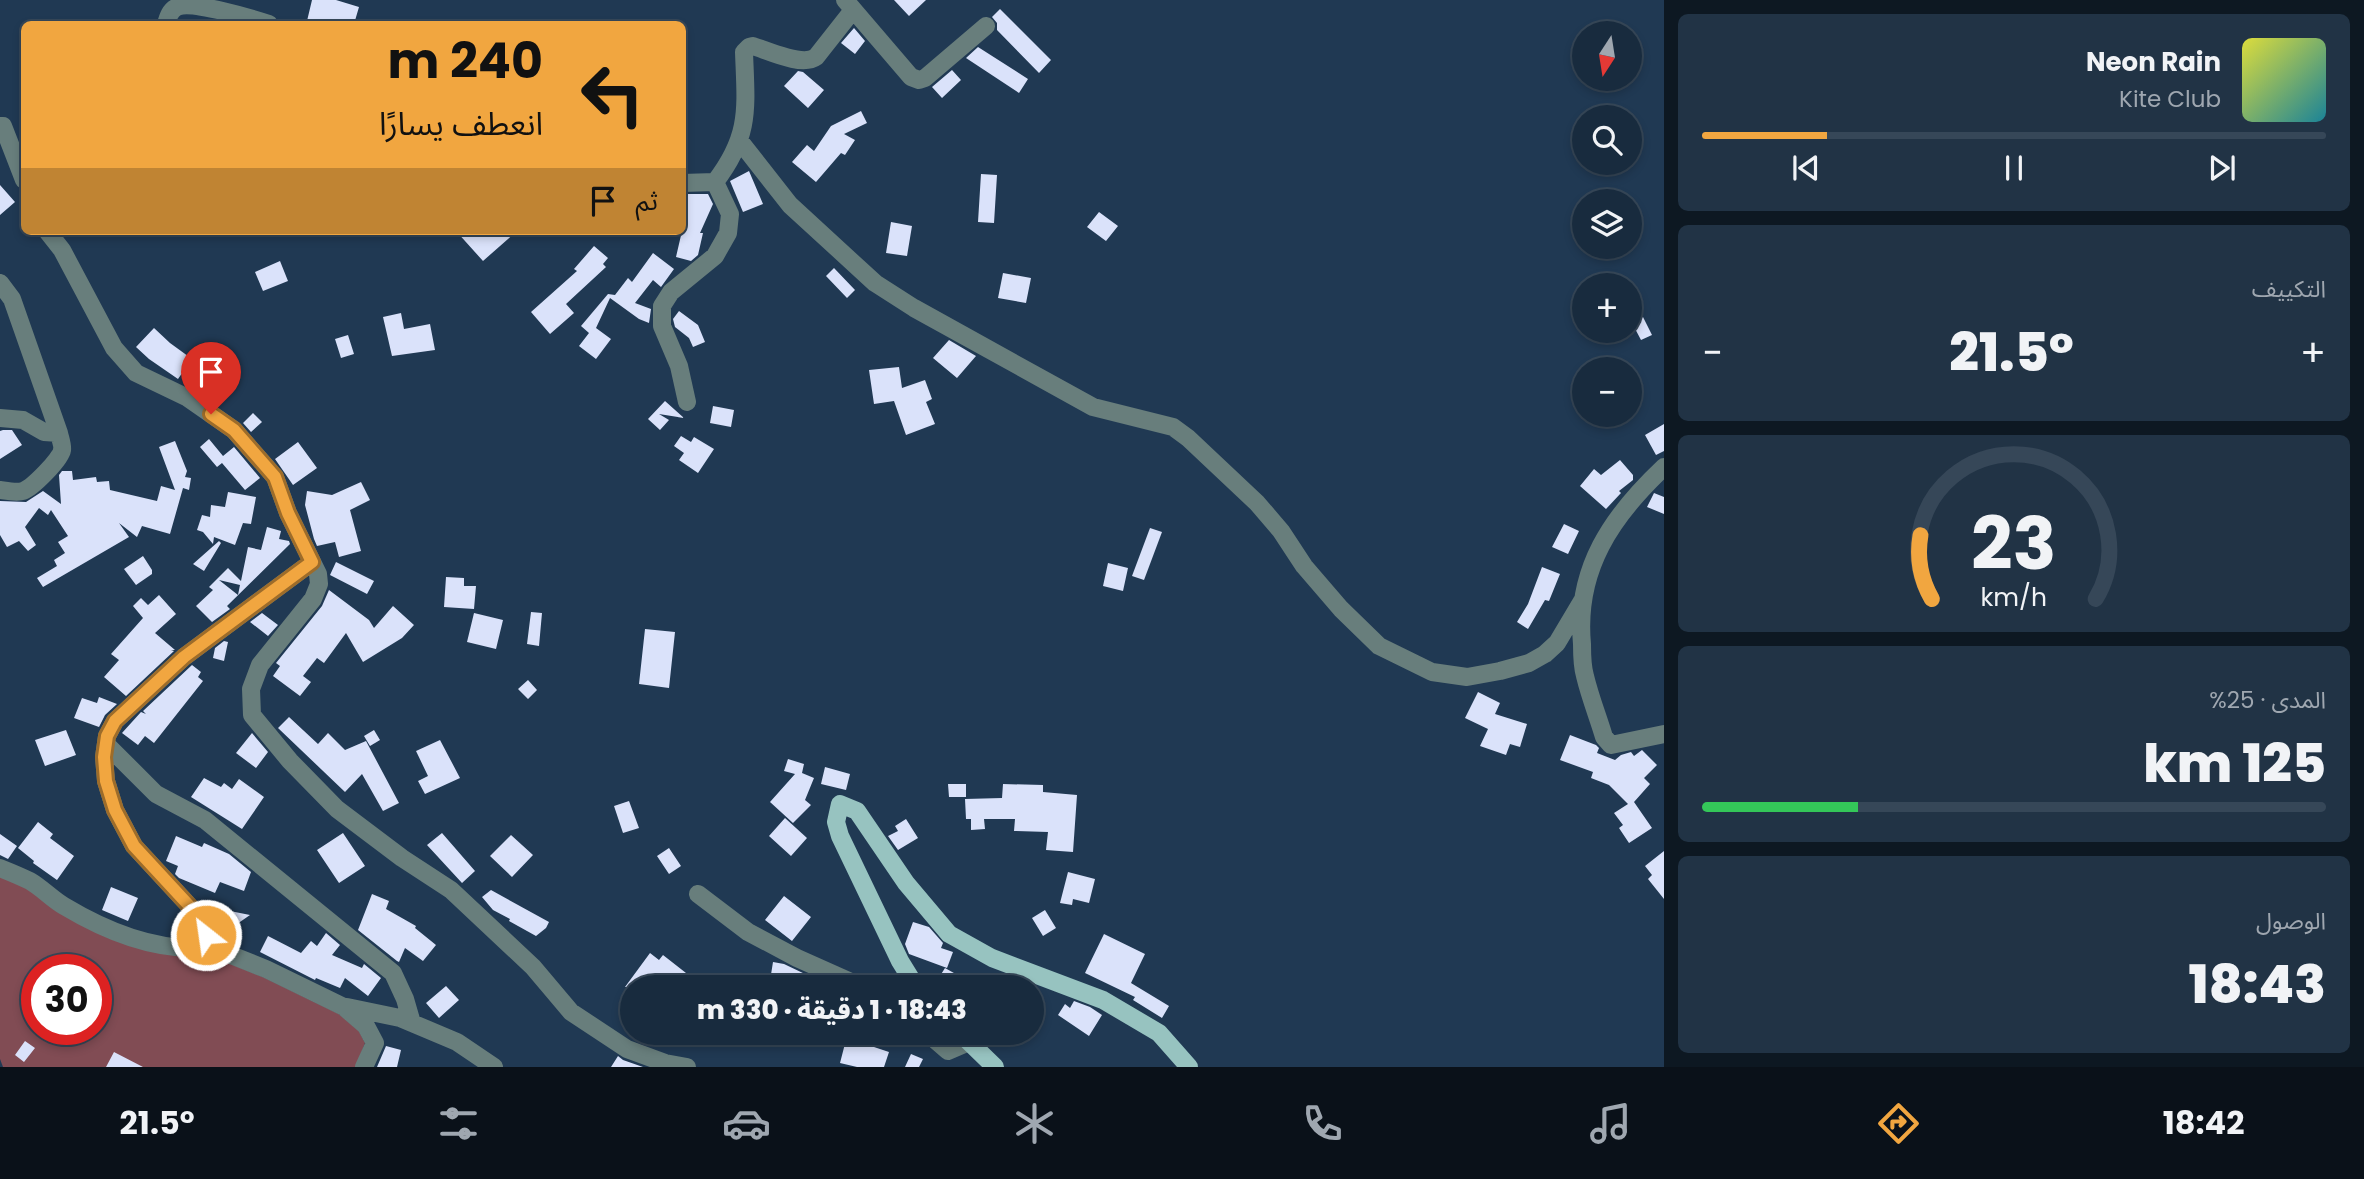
<!DOCTYPE html>
<html lang="ar">
<head>
<meta charset="utf-8">
<style>
  :root { --surface:#182b3e; --page:#213345; --text:#f1f3f6; --muted:#9fa7b0; --line:#364758; --accent:#f1a640 }
  body { margin:0; font-family:Poppins,"Noto Sans Arabic",sans-serif; background:var(--page); color:var(--text); direction:rtl; height:100vh; display:flex; flex-direction:column; font-size:26px; white-space:nowrap }
  * { box-sizing:border-box; margin:0 }
  p { font-size:23px; color:var(--muted) }
  .icon { flex:none; width:38px; height:38px; fill:none; stroke:currentColor; stroke-width:2; stroke-linecap:round; stroke-linejoin:round }
  .map { position:relative; flex:1; overflow:hidden; direction:ltr }
  .drawer { display:flex; flex-direction:column; gap:14px; padding:14px; background:#0d1822; width:700px }
  .drawer>* { flex:none }
  .top-card { position:absolute; left:21px; top:21px; width:665px; height:214px; border-radius:10px; box-shadow:0 4px 10px #0003,0 0 0 2px var(--line); direction:rtl; background:#f1a640; color:#111; overflow:hidden }
  .needle { width:46px; rotate:192deg }
  .tools { position:absolute; left:1572px; top:21px; display:grid; gap:14px }
  .tools a { display:grid; place-items:center; width:70px; height:70px; border-radius:50%; background:var(--surface); box-shadow:0 4px 10px #0003,0 0 0 2px var(--line); font-size:35px }
  .speed { position:absolute; left:21px; top:954px; display:flex; gap:14px; font-size:35px; font-weight:700; text-align:center }
  .speed>* { display:grid; place-content:center; width:91px; height:91px; border-radius:50%; background:var(--surface); box-shadow:0 4px 10px #0003,0 0 0 2px var(--line); line-height:1 }
  .speed .limit { border:10px solid #d22; background:#fff; color:#111 }
  .pin { position:absolute; display:grid; place-items:center; width:60px; height:60px; color:#fff; margin:-72px -30px; border-radius:50% 50% 50% 0; rotate:-45deg; box-shadow:0 0 7px #0007 }
  .pin .icon { rotate:45deg }
  .me { position:absolute; width:77px; margin:-38px; rotate:330deg; stroke-linejoin:round; filter:drop-shadow(0 0 5px #0008) }
  .turn { display:flex; align-items:center; gap:24px; height:147px; padding:0 28px; font-size:32px }
  .turn .icon { width:91px; height:91px; stroke-width:2.5 }
  .turn b { display:block; font-size:49px; line-height:60px }
  .then { display:flex; align-items:center; height:66px; padding:0 28px; background:#0003; gap:14px; font-size:26px }
  .big { font-size:52px; font-weight:800; line-height:1.1 }
  .drawer .widget { flex:1; display:flex; flex-direction:column; justify-content:center; gap:10px; min-width:0; padding:0 24px; border-radius:10px; background:var(--page) }
  .drawer .dial { align-items:center; gap:0 }
  .dial svg { height:182px; overflow:visible; fill:none; stroke:var(--line); stroke-width:7; stroke-linecap:round; text-anchor:middle }
  .dial text { fill:var(--text); stroke:none }
  .song { display:flex; align-items:center; gap:21px }
  .cover { width:84px; height:84px; border-radius:10px; background:linear-gradient(135deg,hsl(60 70% 55%),hsl(190 70% 35%)) }
  .played { height:7px; border-radius:4px; background:linear-gradient(90deg,var(--accent) 20%,var(--line) 20%) }
  .keys { display:flex; justify-content:space-around; direction:ltr }
  .heat { display:flex; justify-content:space-between; align-items:center; font-size:38px; direction:ltr }
  .charge { height:10px; border-radius:5px; background:linear-gradient(90deg,#34c759 25%,var(--line) 0) }
  .trip { position:absolute; left:620px; top:975px; width:424px; height:70px; border-radius:35px; background:var(--surface); box-shadow:0 4px 10px #0003,0 0 0 2px var(--line); font-weight:800; line-height:70px; text-align:center; direction:rtl }
  .tabs { display:flex; height:112px; justify-content:space-around; align-items:center; background:#0a1119; color:var(--muted) }
  .tabs .icon { width:49px; height:49px }
  .tabs .selected { color:var(--accent) }
  .tabs b { font-size:32px; color:var(--text) }
  main { display:flex; flex:1; min-height:0 }
  .map>svg:first-child { display:block }
</style>
</head>
<body>
<main>
<section class="drawer">
<div class="widget">
<div class="song"><i class="cover"></i><div><b>Neon Rain</b><p>Kite Club</p></div></div>
<div class="played"></div>
<div class="keys"><svg class="icon" aria-label="previous" viewBox="0 0 24 24"><path d="M18 5L8 12l10 7zM5 5v14"/></svg><svg class="icon" aria-label="pause" viewBox="0 0 24 24"><path d="M8 5v14M16 5v14"/></svg><svg class="icon" aria-label="next" viewBox="0 0 24 24"><path d="M6 5l10 7-10 7zM19 5v14"/></svg></div>
</div>
<div class="widget"><p>التكييف</p>
<div class="heat"><a>−</a><b class="big">21.5°</b><a>+</a></div>
</div>
<div class="widget dial"><svg viewBox="0 0 100 80">
<path d="M14 69A42 42 0 1 1 86 69"/>
<path d="M14 69A42 42 0 0 1 9 41" stroke="#f1a640"/>
<text x="50" y="56" font-size="32" font-weight="700">23</text>
<text x="50" y="72" font-size="11">km/h</text>
</svg></div>
<div class="widget"><p>المدى · 25%</p><b class="big">125 km</b><div class="charge"></div></div>
<div class="widget"><p>الوصول</p><b class="big">18:43</b></div>
</section>
<div class="map">
<svg width="1664" height="1067" viewBox="0 0 1664 1067">
  <rect width="100%" height="100%" fill="#203953"/>
  <!-- green -->
  <path fill="#814c54" fill-rule="evenodd" d="M0,876L27,888L59,912L202,952L263,977L339,1014L359,1031L365,1043L356,1067H3L0,1059ZM37,970H96V1029H37Z"/>
  <!-- building -->
  <path fill="#dae2fa" fill-rule="evenodd" d="M312,0H336L359,7L354,24H322L307,21Z
    M894,0H926L909,16Z
    M1000,9L1051,60L1039,73L997,30V23L992,17Z
    M854,28L865,41L855,54L841,43Z
    M978,47L1028,79L1019,93L966,58Z
    M952,70L961,80L942,98L932,87Z
    M798,71L803,72L824,90L808,108L784,86Z
    M861,111L867,123L844,134L855,140L845,155L841,153L816,182L792,162L807,145L814,151L831,126Z
    M749,171L763,204L743,212L730,181Z
    M981,174L997,175L994,223L978,222Z
    M0,185L15,202L0,215Z
    M682,194H708L713,204L700,233H703L698,255L691,261L676,257L682,231Z
    M1099,212L1118,226L1106,241L1087,227Z
    M891,222L912,226L907,256L886,253Z
    M456,231H517L483,261Z
    M594,246L608,258L603,264L606,267L566,304L574,313L550,334L531,312L577,271L574,269Z
    M653,253L674,269L661,287L653,280L635,303L651,309L649,323L639,319L610,298L596,328L611,339L596,359L579,346L589,333L581,326L608,294L615,295L628,278L632,282Z
    M280,261L288,281L263,291L255,272Z
    M834,268L855,290L847,298L826,276Z
    M1003,273L1031,278L1026,303L998,298Z
    M679,311L698,325L705,342L693,347L689,338L675,327L673,319Z
    M401,313L404,329L430,324L435,350L392,356L383,317Z
    M1643,317L1652,335L1641,340L1632,323Z
    M154,328L170,343L192,359L178,379L149,359L136,347Z
    M348,335L354,354L341,358L335,339Z
    M949,340L976,356L957,378L933,358Z
    M899,367L902,388L925,380L932,399L926,402L935,424L906,435L894,401L874,404L869,370Z
    M665,401L684,418L659,414L669,420L660,430L648,419Z
    M713,406L734,410L731,427L710,423Z
    M253,413L262,422L251,432L243,423Z
    M1664,424V451L1656,455L1645,435Z
    M3,430H12L22,445L0,459V431Z
    M681,436L691,442L694,437L714,449L698,473L679,460L684,453L674,446Z
    M209,439L223,456L234,447L260,478L245,490L222,463L217,467L200,447Z
    M175,441L187,471L185,477L191,478L189,490L183,488L170,534L142,526L137,537L119,523L129,537L43,587L37,578L57,566L54,560L65,553L58,542L68,536L51,510L48,515L39,508L25,527L36,545L28,551L19,541L7,547L0,535V501L26,502L43,491L61,504L59,475L62,471H72L73,480L96,477L97,482L109,481L110,490L157,501L161,486L175,490L159,447Z
    M298,442L317,468L293,485L275,459Z
    M1620,460L1633,475V480L1619,491L1621,493L1606,509L1580,486L1594,469L1601,475Z
    M361,482L370,500L350,510L361,551L339,557L335,542L317,546L314,539L305,505L307,491L332,495Z
    M228,492L256,497L251,524L243,523L235,545L214,537L213,544L203,532L197,530L202,515L210,517L211,505L225,507Z
    M1654,493L1664,497V514L1647,507Z
    M1564,524L1579,531L1568,554L1552,547Z
    M267,527L281,531L279,539L289,541L290,544L227,606L230,609L212,622L196,606L213,590L209,587L228,568L241,581L248,547L261,550ZM219,580L240,585L238,595Z
    M1150,528L1162,532L1144,580L1132,576Z
    M219,541L221,543L204,571L193,564Z
    M143,556L152,570V574L136,585L124,569Z
    M336,562L374,581L367,594L330,575Z
    M1108,563L1128,568L1123,591L1103,586Z
    M1542,567L1560,574L1549,601L1545,600L1528,629L1517,622L1528,604Z
    M446,577L464,578V586H476L474,609L444,607Z
    M329,590L369,620L374,628L393,606L414,625L402,638L363,662L346,633L324,663L317,658L303,676L311,682L300,696L273,676L280,666L276,663L322,606Z
    M159,595L176,614L155,633L175,650H171L174,651L126,696L104,677L119,660L111,654L143,618L133,606L141,598L148,605Z
    M531,612L542,613L539,646L527,644Z
    M262,613L278,625L268,636L250,622Z
    M474,613L503,620L496,649L467,642Z
    M645,629L675,632L669,688L639,684Z
    M224,641L228,642L224,661L213,658L215,648Z
    M192,665L201,672L198,677L203,681L154,743L145,736L138,745L122,733L141,712L146,714L143,711Z
    M528,680L537,690L528,699L518,689Z
    M1478,692L1500,703L1495,714L1527,724L1520,747L1510,744L1506,755L1480,746L1488,729L1465,718Z
    M99,697L117,704L105,715L99,727L74,718L82,698L97,703Z
    M289,717L318,744L328,733L345,750L366,741L399,803L383,811L362,774L345,792L278,728Z
    M66,730L76,755L45,766L35,740Z
    M374,730L380,740L370,746L364,736Z
    M252,733L268,752L256,768L236,753Z
    M1570,735L1596,745L1599,748L1597,753L1615,760L1621,755L1631,752L1634,756L1642,750L1657,765L1644,778L1650,784L1634,802L1652,828L1629,843L1619,828L1623,825L1614,813L1628,804L1609,785L1591,778L1593,772L1560,760Z
    M440,740L460,778L425,794L418,781L428,776L416,751Z
    M788,759L804,764L802,773L814,778L805,800L811,805L793,823L770,802L795,774L784,771Z
    M825,767L850,774L846,790L821,784Z
    M204,778L221,787L224,783L232,789L239,779L264,797L242,829L191,797Z
    M948,784H966V797H949Z
    M1003,784L1043,785V792L1077,795L1073,852L1046,850L1048,832L1014,831L1015,819H984L985,829L971,830V819H966L965,799L1002,798Z
    M629,801L639,828L623,833L614,806Z
    M785,818L807,838L791,856L769,836Z
    M906,819L918,838L898,850L888,836L898,831L895,826Z
    M38,822L53,834L50,838L74,856L57,880L33,863L34,861L18,848Z
    M343,833L365,866L339,883L317,850Z
    M442,833L475,871L462,883L427,845Z
    M0,834L17,846L8,859L0,855Z
    M511,835L533,855L512,877L490,856Z
    M176,836L202,847L204,843L229,854L251,872L244,891L220,882L215,893L179,878L175,874L178,866L166,861Z
    M669,848L681,866L669,874L657,856Z
    M1664,851V899L1648,879L1652,875L1645,866Z
    M1068,872L1095,879L1089,903L1073,899L1072,905L1060,903Z
    M111,887L138,898L128,921L102,910Z
    M491,890L549,922L546,928L536,936L509,921L510,919L493,910L482,897Z
    M372,894L389,901L386,909L416,926L415,928L436,945L423,961L405,948L399,962L397,961L358,930Z
    M784,896L811,917L792,941L765,920Z
    M225,910L250,915L227,931L217,916Z
    M1045,910L1056,928L1043,936L1032,918Z
    M913,922L929,927L943,943L941,948L953,952L947,968L909,954L905,944Z
    M326,933L340,945L332,955L362,968L364,964L381,978L368,996L345,978L340,988L316,978L315,980L260,952L268,936L301,953L311,941L317,946Z
    M1104,934L1145,954L1131,983L1169,1006L1162,1018L1133,1000L1135,997L1085,973Z
    M650,953L659,960L663,955L686,973L676,987H625Z
    M773,962L784,964L805,974L803,987H769Z
    M945,968L961,977L955,987H933Z
    M446,986L459,1000L439,1018L426,1003Z
    M1074,1001L1090,1007L1102,1015L1089,1036L1058,1015L1065,1004L1070,1008Z
    M848,1032H872L868,1045L889,1052L884,1067H857L840,1063Z
    M25,1041L35,1048L24,1062L15,1055Z
    M386,1046L401,1050L397,1067H377Z
    M114,1052L143,1067H106Z
    M911,1054L923,1059L919,1067H905Z
    M618,1056L623,1060L643,1067H611Z"/>
  <g fill="none" stroke-linecap="round" stroke-linejoin="round">
    <!-- minor -->
    <path stroke="#687e7c" stroke-width="18" d="M845,0L911,77L919,80L925,78L986,26
      M166,24C168,17 170,10 177,7C191,0 254,19 269,24
      M0,126H3L24,180
      M739,140L790,205L875,283L914,308L1093,407L1173,427L1188,438L1257,503L1281,531L1304,566L1341,609L1379,646L1432,672L1467,677L1500,671L1529,663L1545,654L1557,643L1582,601
      M682,183L715,182C751,135 746,108 744,52L749,47L753,46C769,51 802,67 816,57L853,10
      M47,231L62,250L114,348L136,373L188,398L234,430L275,477L288,513L318,574L319,584L313,599L260,665L251,689L252,715L290,761L337,809L402,858L451,890L533,967L571,1012L627,1049L665,1063L687,1067
      M0,283L12,299L59,433L44,432L23,420L0,418
      M687,402L679,366L662,326V306L671,292L715,256L728,233L730,214L715,182
      M1664,467C1612,516 1575,569 1582,644C1582,654 1582,666 1585,676C1590,697 1598,717 1604,737L1611,745L1664,734
      M0,490C7,491 17,493 23,491C32,488 61,459 62,450C63,446 60,438 59,433
      M106,744L156,794L205,820L393,973L405,999L412,1023
      M0,868C10,872 20,876 30,881C42,888 52,899 64,906C104,930 149,949 196,948C204,940 206,935 206,924L134,846L115,810L106,781L104,757L107,736L115,721L184,657L312,562
      M698,894L748,932L797,958L862,987
      M201,943L266,969L344,1007L366,1026L375,1043L364,1067
      M347,1007L400,1018L457,1042L494,1067
      M926,1032L948,1051L969,1042"/>
    <!-- major -->
    <path stroke="#97c3c0" stroke-width="18" d="M916,987L900,961L840,836L836,822L840,804L857,811L906,883L949,934L992,958L1103,1000L1159,1033L1189,1067
      M959,1032L995,1067"/>
  </g>
  <g fill="none" stroke-linecap="round" stroke-linejoin="round">
    <defs>
      <path id="route" d="M206,935V924L134,846L115,810L106,781L104,757L107,736L115,721L184,657L312,562L288,513L275,477L234,430L211,414"/>
    </defs>
    <!-- route casing -->
    <use href="#route" stroke="#9d6c2a" stroke-width="18"/>
    <!-- route -->
    <use href="#route" stroke="#f1a640" stroke-width="12"/>
  </g>
</svg>
<div class="tools">
<a><svg class="needle" viewBox="-14 -14 28 28"><path d="M0-13l5 13h-10z" fill="#e53935"/><path d="M0 13l5-13h-10z" fill="#9fa7b0"/></svg></a>
<a><svg class="icon" aria-label="search" viewBox="0 0 24 24"><circle cx="10" cy="10" r="6"/><path d="M15 15l6 6"/></svg></a>
<a><svg class="icon" aria-label="layers" viewBox="0 0 24 24"><path d="M12 4l9 5-9 5-9-5zM3 14l9 5 9-5"/></svg></a>
<a>+</a>
<a>−</a>
</div>
<div class="speed"><div class="limit">30</div></div>
<div class="pin" style="left:211px;top:414px;background:#d93025"><svg class="icon" aria-label="arrive" viewBox="0 0 24 24"><path d="M6 21V4h12l-3 4 3 4H6"/></svg></div>
<svg class="me" style="left:206px;top:935px" viewBox="-20 -20 40 40"><circle r="17" fill="#f1a640" stroke="#fff" stroke-width="3"/><path d="M0-11L8 9 0 5-8 9z" fill="#fff"/></svg>
<div class="trip">18:43 · 1 دقيقة · 330 m</div>
<div class="top-card">
<div class="turn"><svg class="icon" aria-label="left" viewBox="0 0 24 24"><path d="M17 20v-9H6M10 6l-5 5 5 5"/></svg><div><b>240 m</b>انعطف يسارًا</div></div>
<div class="then">ثم<svg class="icon" aria-label="arrive" viewBox="0 0 24 24"><path d="M6 21V4h12l-3 4 3 4H6"/></svg></div>
</div>
</div>
</main>
<nav class="tabs">
<b>18:42</b>
<svg class="icon selected" aria-label="directions" viewBox="0 0 24 24"><path d="M12 3l9 9-9 9-9-9zM9 14v-3h6M13 9l2 2-2 2"/></svg>
<svg class="icon" aria-label="music" viewBox="0 0 24 24"><path d="M9 18V5l10-2v13"/><circle cx="6" cy="18" r="3"/><circle cx="16" cy="16" r="3"/></svg>
<svg class="icon" aria-label="phone" viewBox="0 0 24 24"><path d="M5 4h4l2 5-3 2q2 4 5 5l2-3 5 2v4C11 20 4 13 5 4z"/></svg>
<svg class="icon" aria-label="climate" viewBox="0 0 24 24"><path d="M12 3v18M4 7l16 10M4 17L20 7"/></svg>
<svg class="icon" aria-label="car" viewBox="0 0 24 24"><path d="M5 17H2v-5l4-1 3-4h7l3 4 3 1v5h-3M9 17h6M6 11h13"/><circle cx="7" cy="17" r="2"/><circle cx="17" cy="17" r="2"/></svg>
<svg class="icon" aria-label="filters" viewBox="0 0 24 24"><path d="M4 7h16M4 17h16"/><circle cx="9" cy="7" r="2"/><circle cx="15" cy="17" r="2"/></svg>
<b>21.5°</b>
</nav>
</body>
</html>
